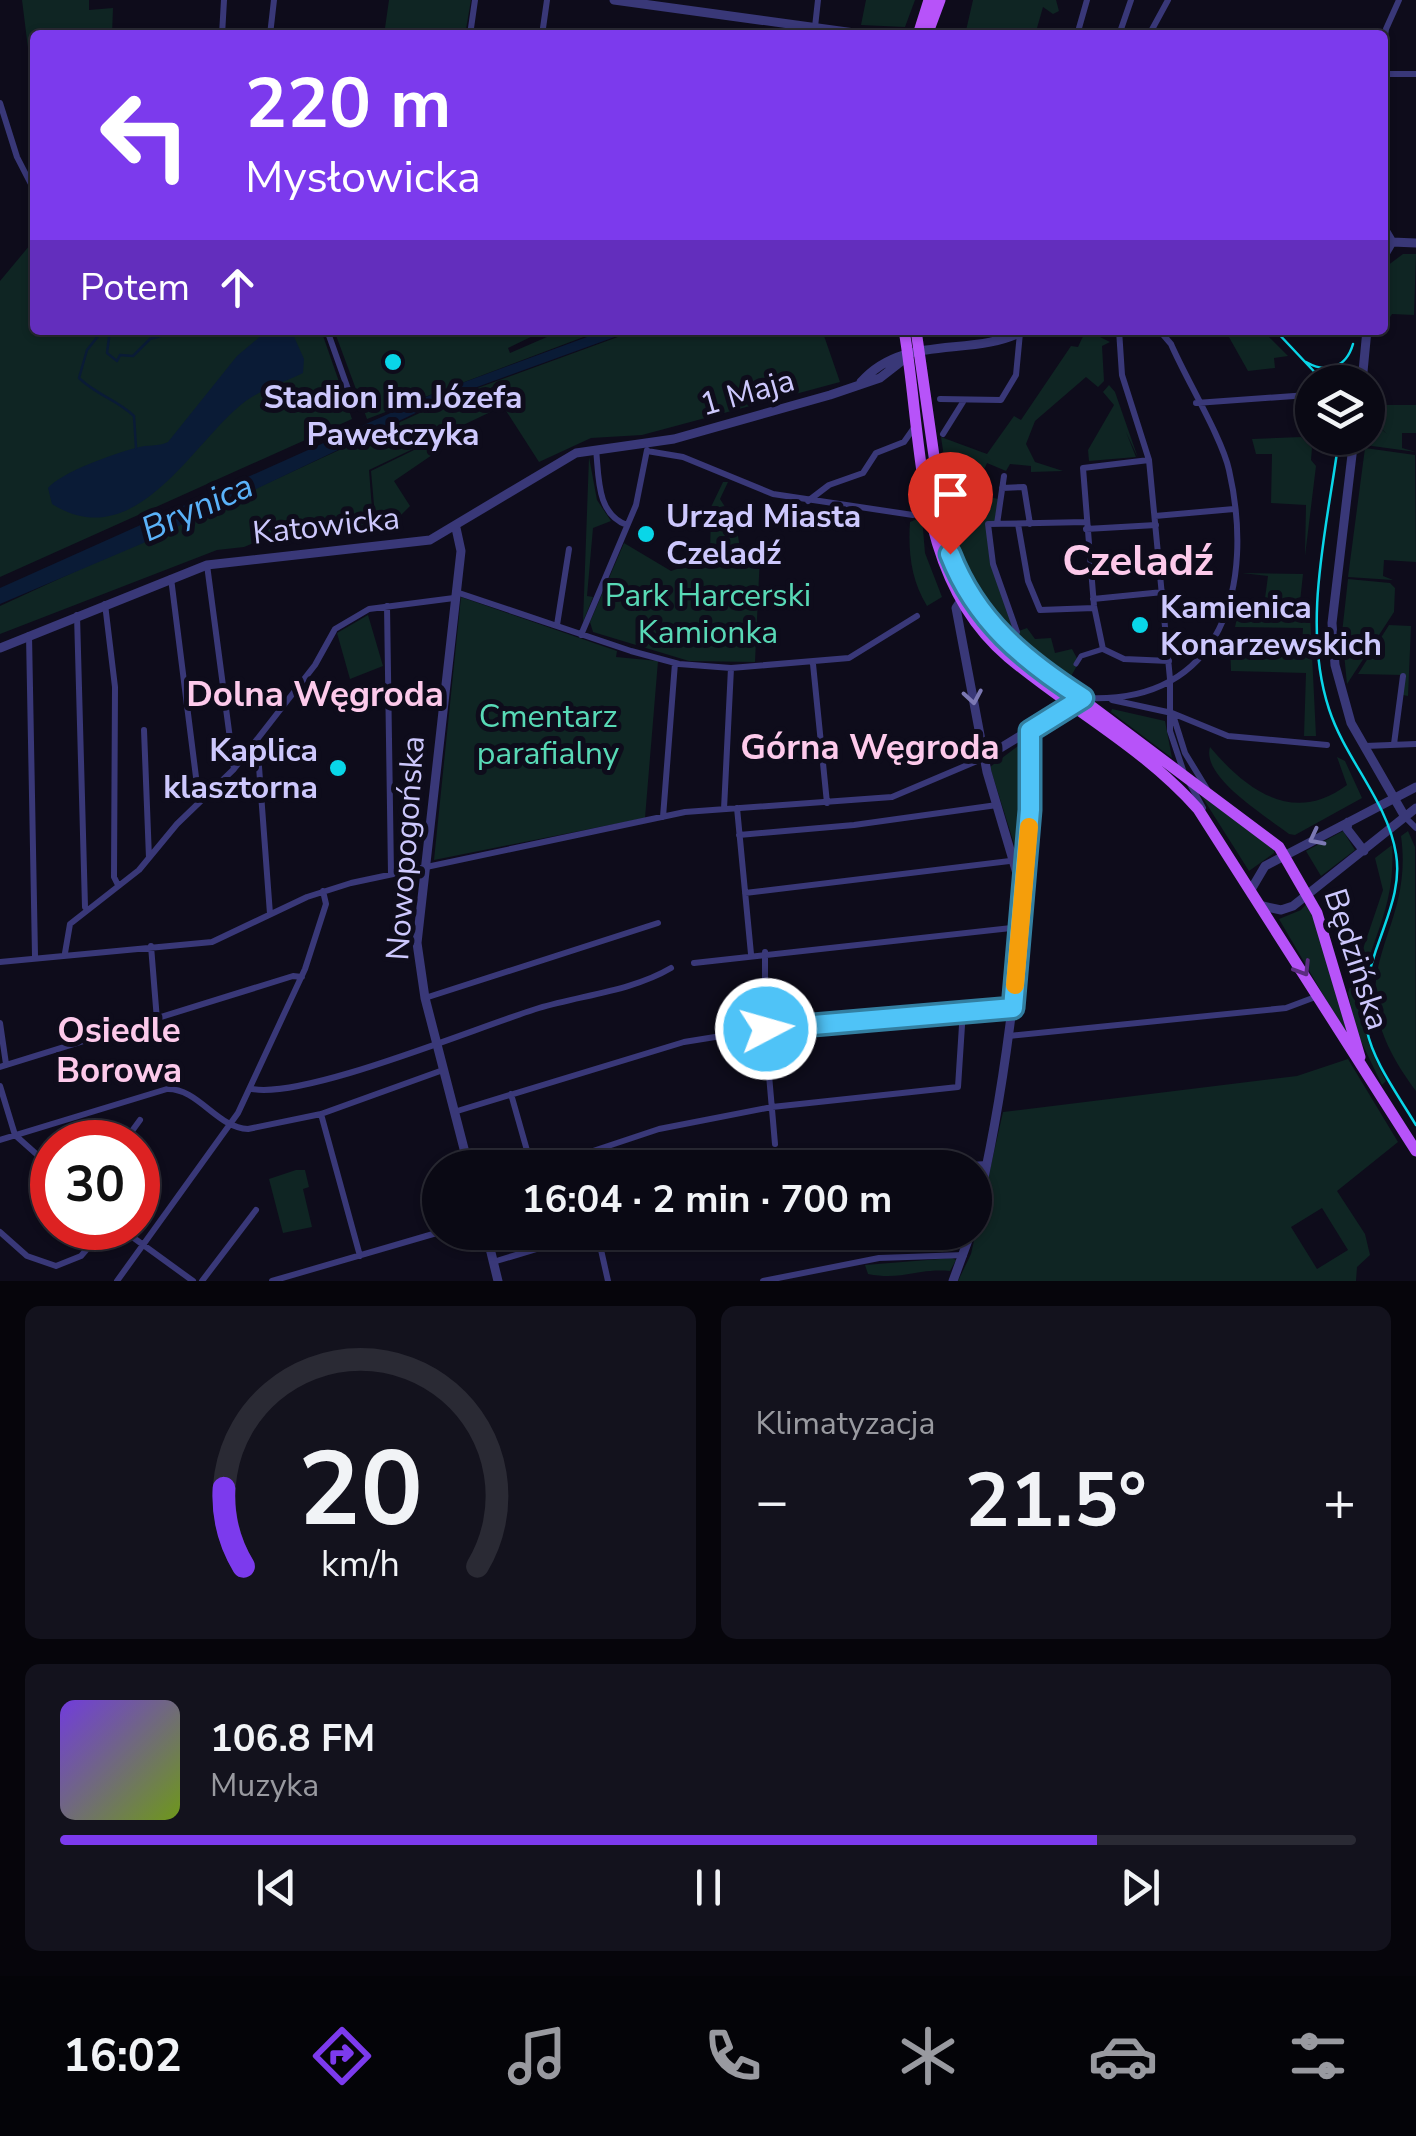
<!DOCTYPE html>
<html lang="pl">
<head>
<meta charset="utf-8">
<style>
  :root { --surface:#0a0914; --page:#13121d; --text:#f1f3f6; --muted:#999aa0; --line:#2a2a34; --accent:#7c3aed }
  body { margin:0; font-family:"Nunito Sans",sans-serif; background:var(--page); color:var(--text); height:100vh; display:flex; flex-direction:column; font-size:38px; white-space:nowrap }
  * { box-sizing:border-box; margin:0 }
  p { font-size:32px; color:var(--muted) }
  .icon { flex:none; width:55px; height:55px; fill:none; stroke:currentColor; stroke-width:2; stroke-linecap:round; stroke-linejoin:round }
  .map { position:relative; height:1281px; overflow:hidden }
  .panel { display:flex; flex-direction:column; gap:25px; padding:25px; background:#06050b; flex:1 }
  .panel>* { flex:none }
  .banner { position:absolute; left:30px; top:30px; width:1358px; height:305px; border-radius:10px; box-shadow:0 2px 8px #0004,0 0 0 2px var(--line); background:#7c3aed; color:#fff; overflow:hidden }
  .fabs { position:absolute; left:1295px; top:365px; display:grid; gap:20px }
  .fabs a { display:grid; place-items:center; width:90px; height:90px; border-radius:50%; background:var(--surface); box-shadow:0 2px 8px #0004,0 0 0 2px var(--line); font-size:50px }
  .speed { position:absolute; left:30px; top:1120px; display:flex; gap:20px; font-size:50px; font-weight:700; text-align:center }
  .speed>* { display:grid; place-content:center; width:130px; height:130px; border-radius:50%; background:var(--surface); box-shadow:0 2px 8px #0004,0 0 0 2px var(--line); line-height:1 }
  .speed .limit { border:15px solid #d22; background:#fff; color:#111 }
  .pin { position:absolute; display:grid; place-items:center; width:85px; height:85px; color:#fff; margin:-102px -42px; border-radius:50% 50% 50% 0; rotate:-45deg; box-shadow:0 0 10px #0007 }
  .pin .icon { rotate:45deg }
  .me { position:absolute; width:110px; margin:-55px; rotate:84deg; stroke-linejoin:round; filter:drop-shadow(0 0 8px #0008) }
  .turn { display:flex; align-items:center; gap:35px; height:210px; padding:0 50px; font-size:45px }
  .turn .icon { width:130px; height:130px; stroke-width:2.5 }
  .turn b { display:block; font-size:70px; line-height:85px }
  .then { display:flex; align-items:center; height:95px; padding:0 50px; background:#0003; gap:20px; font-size:38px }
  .big { font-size:75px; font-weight:700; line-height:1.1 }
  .panel .card { flex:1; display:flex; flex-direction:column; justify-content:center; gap:15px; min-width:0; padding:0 35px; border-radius:15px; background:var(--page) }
  .panel .dial { align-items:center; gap:0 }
  .dial svg { height:260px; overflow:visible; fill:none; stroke:var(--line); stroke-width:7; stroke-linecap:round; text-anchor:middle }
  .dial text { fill:var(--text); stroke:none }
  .song { display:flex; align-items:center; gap:30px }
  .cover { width:120px; height:120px; border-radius:15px; background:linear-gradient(135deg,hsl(260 70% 55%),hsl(80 70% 35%)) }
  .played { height:10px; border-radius:5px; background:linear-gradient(90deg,var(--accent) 80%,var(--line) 80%) }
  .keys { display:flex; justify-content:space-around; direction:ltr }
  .heat { display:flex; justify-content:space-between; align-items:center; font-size:55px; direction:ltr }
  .panel .tiles { flex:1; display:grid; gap:25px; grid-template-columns:1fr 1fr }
  .card:last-child { grid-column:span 2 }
  .trip { position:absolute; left:422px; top:1150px; width:570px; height:100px; border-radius:50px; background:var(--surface); box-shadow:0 2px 8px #0004,0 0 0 2px var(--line); font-weight:700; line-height:100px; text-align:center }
  .dock { display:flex; height:160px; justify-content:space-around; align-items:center; background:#040408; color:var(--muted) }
  .dock .icon { width:70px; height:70px }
  .dock .active { color:var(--accent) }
  .dock b { font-size:45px; color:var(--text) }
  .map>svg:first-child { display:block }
</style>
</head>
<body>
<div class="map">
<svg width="1416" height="1281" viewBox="0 0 1416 1281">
  <rect width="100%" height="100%" fill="#0e0c1b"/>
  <!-- green -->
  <path fill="#0f2523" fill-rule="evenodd" d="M22,0H89V10L113,8L112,35H35V104Z
    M389,0H471L465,35H384Z
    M866,0H915L905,27L861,25Z
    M973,0H1056L1059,11L1053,14L1043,7L1035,35H965Z
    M35,239V330H321L352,419L0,577V281Z
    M1403,254H1416L1414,315L1392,314L1383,328V269Z
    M334,330H545L508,348L510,353L563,330H602L367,419Z
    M637,330H822L840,382L642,435L591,438L539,462L503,406L369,470L374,535H369L367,526L268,537L244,547L217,550L0,634V606L461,394Z
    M1086,330L1110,342L1102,346L1104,381L1098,387L1086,377L1035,421L1026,444L1035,462L1063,471L1031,472V466L1010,464L1006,471L987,463L974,493L998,499L995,522L986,523L990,562L1016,632L1027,628L1035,639L1051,638L1055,653L1072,649L1079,662L1069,680L1013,637L976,590L957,544L941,437L987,454L1014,416L1021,420L1071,346L1078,347Z
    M1225,330H1262L1288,356L1274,358L1275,368L1248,371Z
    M1109,385L1115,392L1138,458L1126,432L1136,457L1089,461L1088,450L1114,405L1103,392Z
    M1369,405H1416V433H1402V448L1416,452L1365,445L1368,418L1387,434L1368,415Z
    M453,431L457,438L394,481L410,506L392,524L376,527L371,471Z
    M1301,437L1312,448L1311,460L1316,466L1305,556L1306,505L1271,503L1272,454H1256L1252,439Z
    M1365,448L1415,455L1416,562L1384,560L1383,576L1393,580L1348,577Z
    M589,457L597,500L611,521L593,528L587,596L593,597L583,622Z
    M723,482H728L720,499L736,524L740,548L760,555L755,662L689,661L593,632L590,622L624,543L671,571L710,558L711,507Z
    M922,517L925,553L942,597L927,606C911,580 908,552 910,522Z
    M1242,573L1303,574L1300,602L1293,610L1294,616L1307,618L1310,614L1316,736H1304L1306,673L1231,671L1230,645L1302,646L1303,628L1235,627L1240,604L1264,606L1268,576Z
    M1348,579L1390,583L1395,588L1394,612L1347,684L1342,633Z
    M461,597L617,651L616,657L658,661L645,818L434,860Z
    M368,615L383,666L350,679L337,633Z
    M1389,625L1411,626L1408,696L1403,695V675L1358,674Z
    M1112,709L1165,721L1172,758L1111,712Z
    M1022,743L1027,745L1024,848L1016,850L990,767Z
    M1210,747C1247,791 1294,825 1347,785L1337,757L1345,761L1362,798L1295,835L1289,834C1266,816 1201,777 1210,747Z
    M1199,792L1274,848V853L1249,871Z
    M1343,831L1355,850L1321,876L1306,851Z
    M1408,831L1415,847L1416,1091C1326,971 1416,942 1401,836Z
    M1392,845C1399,946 1325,970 1386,1081L1382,1085L1356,1031L1348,993L1383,890L1375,858Z
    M1309,901L1349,1039L1279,919L1301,910Z
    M1348,1059L1398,1142L1337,1191L1365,1234L1370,1255L1357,1267L1356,1281H958L971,1254L1003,1112L1297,1076ZM1322,1208L1348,1250L1317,1269L1291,1227Z
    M296,1170H305L309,1187L303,1189L312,1227L283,1233L269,1179Z
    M952,1258L956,1260L950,1271C917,1268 902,1281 868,1274L865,1265Z"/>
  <!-- water -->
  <path fill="#0a1b36" d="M268,330H291L304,359L303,373C279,385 256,390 235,410C187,453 131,554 52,504L48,488C60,473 115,453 136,448C148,444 158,447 168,442L237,356Z
    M606,330H634L447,398L141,544L0,604V588L435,393Z"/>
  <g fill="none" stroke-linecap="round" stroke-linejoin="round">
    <!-- stream -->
    <path stroke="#0a1b36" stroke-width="2.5" d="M103,330L87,350L79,378C98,396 116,399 134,416L136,448
      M110,330L107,353L117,361L120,355L133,356L150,339L181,330
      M258,330L261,335"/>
    <!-- pedestrian -->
    <path stroke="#393878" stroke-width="5" d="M1076,664L1081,656L1103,649"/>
    <!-- minor -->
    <path stroke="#393878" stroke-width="6" d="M815,27L818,0
      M222,35L224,0
      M270,35L274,0
      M470,35L475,0
      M542,35L547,0
      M1077,35L1087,0
      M1119,35L1131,0
      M1149,35L1168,0
      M1382,57L1386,29L1399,0
      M1382,74H1416
      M0,103L17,157L35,192
      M327,330L354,406
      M1119,330L1122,375L1149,460L1170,679V731L1184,773
      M940,399L1001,400L1016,375L1020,333
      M1196,403L1308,395
      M943,434L963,402
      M596,449C599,476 596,514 627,525
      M647,451L683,457L773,494L913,515
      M1149,460L1083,468L1094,606L1103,649L1124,659L1169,661
      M1002,488L1024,487L1030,524
      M808,501L829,485L863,473L876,453L904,442L916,425
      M1155,516L1234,509
      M997,524L1004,476
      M1018,524L1028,581L1040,610L1094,608
      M1086,529L1156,525
      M207,565L234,769
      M171,578L199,801
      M456,592L631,651L679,664L731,668L849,658L917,616
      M1093,599L1163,592
      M105,604L115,687L114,877L118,885
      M387,606L391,874
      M77,615L85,907
      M557,625L569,549
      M1017,632L993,564L988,524L1086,522
      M29,635L35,956
      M581,635L636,505L647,450
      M813,664L827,803
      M1085,698C1224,705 1255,584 1229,470C1222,438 1186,379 1171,344L1159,330
      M1112,700L1172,713L1228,736L1327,745
      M1173,715L1185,753L1207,789
      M144,730L149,858
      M257,740L270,914
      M1394,744L1403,676
      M1365,746L1416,744
      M1190,784L1203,808
      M737,808L751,954
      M724,809L731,668
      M663,817L675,663
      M1405,817L1416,828
      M739,835L854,825L997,805
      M745,893L1027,859
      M151,946L157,1020
      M765,952V1029L775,1144
      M65,953L70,924L139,870L177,824L234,769L315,665L335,629L369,609L454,598
      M0,962L212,942L307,897L351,883L685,812L892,797L984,758
      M694,963L1021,927
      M425,998L658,923
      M0,1023L6,1064
      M1009,1036L1286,1008L1318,996
      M0,1067L293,976L302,977
      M0,1086L15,1135L52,1168
      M252,1089C306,1099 477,1027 539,1008C582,995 632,991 671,968
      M511,1094L532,1168
      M454,1112L684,1042L765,1029L1012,1007
      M321,1114L360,1256
      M0,1140L167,1089C198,1088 217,1128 248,1129L321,1114L443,1070
      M124,1142L140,1120
      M542,1168L659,1129L772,1107L958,1087L963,1010
      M919,1168L987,1164
      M120,1228L193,1281
      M0,1232L27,1256L56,1266L81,1256L105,1228
      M597,1232L608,1281
      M493,1262L593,1232
      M117,1281L238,1113L305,969L326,904L323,891
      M202,1281L256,1210
      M272,1281L440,1232
      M763,1281L879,1258L964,1255"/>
    <!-- tertiary -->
    <path stroke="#393878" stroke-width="9" d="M614,0L869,35
      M1382,225L1392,242L1382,259
      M1392,242L1416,243
      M861,382C905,332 972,359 1025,330
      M1362,382L1367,330
      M1354,438L1332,623L1335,665L1351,723L1405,817
      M456,528L461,551L417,943L425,998L469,1168
      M960,602L956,608L987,772L1021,887
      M0,648L207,565L430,540L576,453L674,439L830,395L880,378L907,357
      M984,758L1076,702
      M1348,822L1347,829L1364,851
      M1252,888L1265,866L1416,787
      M1263,906L1281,910L1293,906L1416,808
      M975,1217C1006,1090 1019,961 1029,830C1031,802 1040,757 1030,731
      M486,1232L498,1281
      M953,1281L971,1232"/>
    <!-- primary -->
    <path stroke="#b753f9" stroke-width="11" d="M918,35L929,0
      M927,35L940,0
      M904,330C923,440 914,578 1008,657C1071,710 1142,746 1198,809L1416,1151
      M916,330L943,519L950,554L967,593L1015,649L1279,847L1317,913L1360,1057"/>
    <!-- tram -->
    <path stroke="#09d6e8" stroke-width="2.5" d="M1275,330L1324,382
      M1306,362C1327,374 1346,368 1353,344
      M1339,438C1328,524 1301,624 1329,709C1345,759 1388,802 1396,854C1401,883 1390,910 1381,936C1347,1026 1369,1049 1416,1125"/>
  </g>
  <!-- one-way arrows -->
  <defs><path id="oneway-chevron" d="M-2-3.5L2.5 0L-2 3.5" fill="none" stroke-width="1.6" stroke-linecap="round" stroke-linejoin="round" transform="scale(2.5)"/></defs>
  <g stroke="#7c79b4">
    <use href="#oneway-chevron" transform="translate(973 697) rotate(80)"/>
    <use href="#oneway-chevron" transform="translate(1316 838) rotate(153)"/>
  </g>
  <use stroke="#5a2c7f" href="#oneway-chevron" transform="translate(1303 969) rotate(58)"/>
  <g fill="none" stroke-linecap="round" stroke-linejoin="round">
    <defs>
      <path id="route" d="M766,1029L1013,1008L1030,810V731L1083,698C1024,660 976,621 950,554"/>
    </defs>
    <!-- route casing -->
    <use href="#route" stroke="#337fa1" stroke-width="25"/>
    <!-- route -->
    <use href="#route" stroke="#4fc3f7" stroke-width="18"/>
    <!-- slow -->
    <path stroke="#f59e0b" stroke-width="18" d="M1015,985L1029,827"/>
  </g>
  <!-- markers -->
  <g fill="#09d6e8" stroke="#0e0c1b" stroke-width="4">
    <circle cx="393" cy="362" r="10"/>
    <circle cx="646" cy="534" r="10"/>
    <circle cx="1140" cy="625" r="10"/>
    <circle cx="338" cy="768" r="10"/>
  </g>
  <g text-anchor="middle" stroke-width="10" stroke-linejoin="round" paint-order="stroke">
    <!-- street labels -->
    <g font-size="32" fill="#cdc8fd" stroke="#0e0c1b">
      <text transform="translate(747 392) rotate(-16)" y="11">1 Maja</text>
      <text transform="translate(326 525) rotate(-6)" y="11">Katowicka</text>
      <text transform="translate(405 848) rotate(-86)" y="11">Nowopogońska</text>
      <text transform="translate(1357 959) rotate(72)" y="11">Będzińska</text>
    </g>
    <!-- poi labels -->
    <g font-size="32" font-weight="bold" fill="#cdc8fd" stroke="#0e0c1b" text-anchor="start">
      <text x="393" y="408" text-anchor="middle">Stadion im.Józefa<tspan x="393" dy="37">Pawełczyka</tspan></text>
      <text x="666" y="527">Urząd Miasta<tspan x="666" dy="37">Czeladź</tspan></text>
      <text x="1160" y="618">Kamienica<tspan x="1160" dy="37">Konarzewskich</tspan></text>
      <text x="318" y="761" text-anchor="end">Kaplica<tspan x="318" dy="37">klasztorna</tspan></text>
    </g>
    <!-- park labels -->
    <g font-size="32" fill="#58d9b6" stroke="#0e0c1b">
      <text x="708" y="606">Park Harcerski<tspan x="708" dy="37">Kamionka</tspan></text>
      <text x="548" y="727">Cmentarz<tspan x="548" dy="37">parafialny</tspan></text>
    </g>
    <!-- water labels -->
    <g font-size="35" font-style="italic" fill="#5ab2f9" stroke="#0e0c1b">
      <text transform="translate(197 507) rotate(-24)" y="12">Brynica</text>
    </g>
    <!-- neighbourhood labels -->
    <g font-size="35" font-weight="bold" fill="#fdcaeb" stroke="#0e0c1b">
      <text x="315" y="706">Dolna Węgroda</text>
      <text x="870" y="759">Górna Węgroda</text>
      <text x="119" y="1042">Osiedle<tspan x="119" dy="40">Borowa</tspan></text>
    </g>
    <!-- district labels -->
    <g font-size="42" font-weight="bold" fill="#fdcaeb" stroke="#0e0c1b">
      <text x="1138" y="575">Czeladź</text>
    </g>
  </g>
</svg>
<div class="fabs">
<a><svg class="icon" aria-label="layers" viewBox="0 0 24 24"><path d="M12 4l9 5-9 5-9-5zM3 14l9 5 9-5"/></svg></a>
</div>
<div class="speed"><div class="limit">30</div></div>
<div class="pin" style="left:950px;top:554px;background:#d93025"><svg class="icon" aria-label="arrive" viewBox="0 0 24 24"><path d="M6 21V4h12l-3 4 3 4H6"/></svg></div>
<svg class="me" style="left:766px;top:1029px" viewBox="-20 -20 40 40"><circle r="17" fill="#4fc3f7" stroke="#fff" stroke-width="3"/><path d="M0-11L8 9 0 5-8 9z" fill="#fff"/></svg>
<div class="trip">16:04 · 2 min · 700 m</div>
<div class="banner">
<div class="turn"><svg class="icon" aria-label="left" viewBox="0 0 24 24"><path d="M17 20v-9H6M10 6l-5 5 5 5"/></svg><div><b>220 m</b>Mysłowicka</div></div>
<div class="then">Potem<svg class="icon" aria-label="ahead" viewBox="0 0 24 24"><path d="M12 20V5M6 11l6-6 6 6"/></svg></div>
</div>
</div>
<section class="panel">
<div class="tiles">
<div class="card dial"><svg viewBox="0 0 100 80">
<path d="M14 69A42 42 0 1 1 86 69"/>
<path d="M14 69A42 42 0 0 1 8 45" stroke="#7c3aed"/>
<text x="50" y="56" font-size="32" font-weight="700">20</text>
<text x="50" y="72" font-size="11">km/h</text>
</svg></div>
<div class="card"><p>Klimatyzacja</p>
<div class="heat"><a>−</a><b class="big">21.5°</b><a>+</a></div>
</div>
<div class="card">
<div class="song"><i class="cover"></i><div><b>106.8 FM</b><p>Muzyka</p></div></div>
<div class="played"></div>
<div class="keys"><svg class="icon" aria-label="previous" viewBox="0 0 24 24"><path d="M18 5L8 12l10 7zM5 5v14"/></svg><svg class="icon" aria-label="pause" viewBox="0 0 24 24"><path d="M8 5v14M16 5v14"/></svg><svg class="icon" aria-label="next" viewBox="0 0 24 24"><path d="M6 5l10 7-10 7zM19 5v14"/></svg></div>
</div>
</div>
</section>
<nav class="dock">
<b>16:02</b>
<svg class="icon active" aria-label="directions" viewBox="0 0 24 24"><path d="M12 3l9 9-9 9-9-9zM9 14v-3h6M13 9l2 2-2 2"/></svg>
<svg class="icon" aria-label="music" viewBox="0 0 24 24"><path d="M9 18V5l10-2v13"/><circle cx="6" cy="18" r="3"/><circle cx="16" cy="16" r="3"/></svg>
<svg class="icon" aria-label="phone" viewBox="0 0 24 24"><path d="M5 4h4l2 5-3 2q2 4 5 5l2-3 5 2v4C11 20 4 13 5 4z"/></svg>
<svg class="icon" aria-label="climate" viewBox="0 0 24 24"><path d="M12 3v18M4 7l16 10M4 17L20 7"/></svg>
<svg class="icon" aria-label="car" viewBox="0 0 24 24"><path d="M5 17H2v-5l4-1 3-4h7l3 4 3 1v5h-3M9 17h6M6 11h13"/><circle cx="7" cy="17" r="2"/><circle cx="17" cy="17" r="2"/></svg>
<svg class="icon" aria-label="filters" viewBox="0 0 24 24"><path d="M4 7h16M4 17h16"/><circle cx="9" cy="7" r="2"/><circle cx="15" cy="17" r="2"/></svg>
</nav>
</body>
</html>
